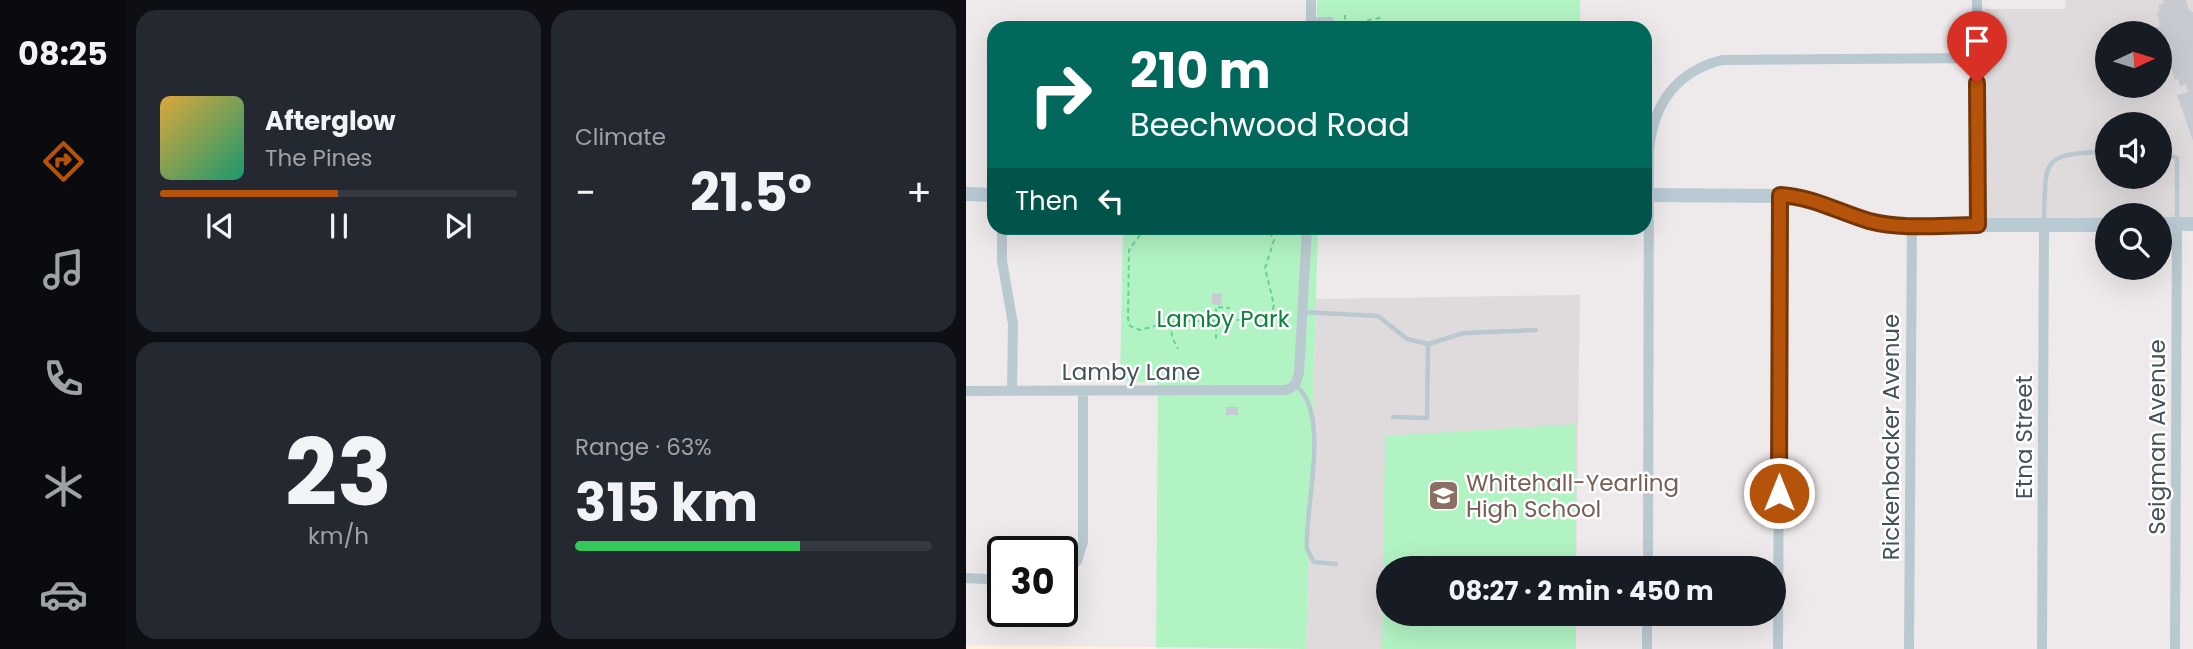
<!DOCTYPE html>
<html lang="en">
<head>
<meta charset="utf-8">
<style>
  :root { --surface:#171b24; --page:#242831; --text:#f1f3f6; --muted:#9ea1a6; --line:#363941; --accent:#b45309 }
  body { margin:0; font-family:Poppins,sans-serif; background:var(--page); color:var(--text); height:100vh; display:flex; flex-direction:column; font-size:26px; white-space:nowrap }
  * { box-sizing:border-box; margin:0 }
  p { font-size:23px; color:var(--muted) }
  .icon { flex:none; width:38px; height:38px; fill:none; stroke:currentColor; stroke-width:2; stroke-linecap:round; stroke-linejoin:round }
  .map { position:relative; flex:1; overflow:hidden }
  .panel { display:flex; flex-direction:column; gap:10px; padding:10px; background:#0d0f14; width:840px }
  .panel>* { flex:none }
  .hud { position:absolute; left:21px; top:21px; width:665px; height:214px; border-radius:21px; box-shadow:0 7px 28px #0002; background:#00695c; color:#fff; overflow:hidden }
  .needle { width:46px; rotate:86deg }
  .controls { position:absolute; left:1129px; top:21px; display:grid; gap:14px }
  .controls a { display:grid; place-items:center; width:77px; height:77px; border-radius:50%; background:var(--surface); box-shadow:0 7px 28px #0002; font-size:35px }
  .speed { position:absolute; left:21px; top:536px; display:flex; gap:14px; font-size:35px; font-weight:700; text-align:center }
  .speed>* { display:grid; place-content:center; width:91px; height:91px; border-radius:50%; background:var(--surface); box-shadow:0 7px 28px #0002; line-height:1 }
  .speed .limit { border:4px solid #111; border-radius:10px; background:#fff; color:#111 }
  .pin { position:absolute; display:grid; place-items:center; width:60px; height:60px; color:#fff; margin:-72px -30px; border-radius:50% 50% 50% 0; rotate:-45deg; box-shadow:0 0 7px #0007 }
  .pin .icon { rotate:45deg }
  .me { position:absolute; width:77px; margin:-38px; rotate:0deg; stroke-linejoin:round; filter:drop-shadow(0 0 5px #0008) }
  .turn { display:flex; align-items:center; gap:24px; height:147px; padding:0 28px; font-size:32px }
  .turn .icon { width:91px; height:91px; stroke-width:2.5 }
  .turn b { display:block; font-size:49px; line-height:60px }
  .then { display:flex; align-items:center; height:66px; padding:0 28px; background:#0003; gap:14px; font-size:26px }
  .big { font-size:52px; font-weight:700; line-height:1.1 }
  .panel .card { flex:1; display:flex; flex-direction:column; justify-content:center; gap:10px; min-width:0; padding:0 24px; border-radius:21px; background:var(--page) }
  .panel .dial { align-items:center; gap:0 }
  .dial b { font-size:91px; line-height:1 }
  .song { display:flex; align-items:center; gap:21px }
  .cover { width:84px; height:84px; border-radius:10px; background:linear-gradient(135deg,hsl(40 70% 55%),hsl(160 70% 35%)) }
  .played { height:7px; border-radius:4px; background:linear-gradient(90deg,var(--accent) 50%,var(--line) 50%) }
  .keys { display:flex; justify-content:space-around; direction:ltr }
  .heat { display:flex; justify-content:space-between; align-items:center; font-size:38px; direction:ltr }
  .charge { height:10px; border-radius:5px; background:linear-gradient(90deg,#34c759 63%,var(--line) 0) }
  .panel .tiles { flex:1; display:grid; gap:10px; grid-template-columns:repeat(2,1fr) }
  .trip { position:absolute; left:410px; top:556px; width:410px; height:70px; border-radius:35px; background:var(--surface); box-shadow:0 7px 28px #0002; font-weight:700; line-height:70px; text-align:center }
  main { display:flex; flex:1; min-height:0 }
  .tabs { display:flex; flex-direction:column; width:126px; justify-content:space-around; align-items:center; background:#090b0e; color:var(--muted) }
  .tabs .icon { width:49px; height:49px }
  .tabs .active { color:var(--accent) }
  .tabs b { font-size:32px; color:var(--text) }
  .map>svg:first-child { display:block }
</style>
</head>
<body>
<main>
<nav class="tabs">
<b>08:25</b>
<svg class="icon active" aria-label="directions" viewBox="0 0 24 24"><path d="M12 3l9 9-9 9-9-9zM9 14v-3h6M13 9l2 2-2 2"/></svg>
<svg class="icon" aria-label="music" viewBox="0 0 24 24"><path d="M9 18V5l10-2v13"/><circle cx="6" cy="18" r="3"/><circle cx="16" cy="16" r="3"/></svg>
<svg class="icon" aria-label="phone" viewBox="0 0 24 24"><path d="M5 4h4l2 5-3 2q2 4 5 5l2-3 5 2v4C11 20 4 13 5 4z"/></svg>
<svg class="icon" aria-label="climate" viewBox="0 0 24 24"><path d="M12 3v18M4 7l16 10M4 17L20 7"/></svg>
<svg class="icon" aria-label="car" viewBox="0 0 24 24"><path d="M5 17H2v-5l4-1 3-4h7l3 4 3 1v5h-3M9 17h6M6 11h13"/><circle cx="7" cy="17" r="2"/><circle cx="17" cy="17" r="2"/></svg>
</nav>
<section class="panel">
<div class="tiles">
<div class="card">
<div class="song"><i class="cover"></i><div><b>Afterglow</b><p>The Pines</p></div></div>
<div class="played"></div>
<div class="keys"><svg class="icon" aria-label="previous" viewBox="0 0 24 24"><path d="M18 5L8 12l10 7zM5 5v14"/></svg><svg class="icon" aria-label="pause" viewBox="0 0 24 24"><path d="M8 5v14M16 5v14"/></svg><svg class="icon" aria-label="next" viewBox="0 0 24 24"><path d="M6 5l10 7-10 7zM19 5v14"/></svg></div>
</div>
<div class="card"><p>Climate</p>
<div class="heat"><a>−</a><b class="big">21.5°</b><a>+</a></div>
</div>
<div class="card dial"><b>23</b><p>km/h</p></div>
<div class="card"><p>Range · 63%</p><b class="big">315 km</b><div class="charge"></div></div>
</div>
</section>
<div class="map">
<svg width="1227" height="649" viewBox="0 0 1227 649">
  <rect width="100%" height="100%" fill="#eeeaeb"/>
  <!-- commercial -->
  <path fill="#fef1df" d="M0,645L190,647L191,649H0Z"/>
  <!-- education -->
  <path fill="#dfdbdd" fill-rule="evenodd" d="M1100,0H1227V220H1194V215H1141V220H1019V9H1099ZM1141,33H1194V86H1141ZM1141,124H1194V177H1141Z
    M614,295L610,569H422V614H610V649H340L350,299Z"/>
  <!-- green -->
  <path fill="#b2f3c4" d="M351,0H614V28H351Z
    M157,228H352L340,649L190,647L192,383L154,381Z
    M610,424V569H422V614H610V649H416L419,436Z"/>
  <!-- building -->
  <path fill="#c7cbd1" d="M1197,0H1220L1223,11L1227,12V141L1211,95L1222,92L1220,84L1214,86L1212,79L1209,80L1205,67L1198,69L1194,56V33H1188L1187,28L1194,26L1191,12L1194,11L1192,5L1198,3Z
    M246,293L256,294L255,305L246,304Z
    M260,407H272V415H260Z"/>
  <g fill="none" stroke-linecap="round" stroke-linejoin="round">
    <!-- path -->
    <path stroke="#67d492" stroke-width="2" stroke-dasharray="5 3.5" stroke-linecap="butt" d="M379,28V15
      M397,28L402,20L415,18
      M179,228L163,250L162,319L164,326L174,330L204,322L304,319L308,305L299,268L308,240L301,228
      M212,228L232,233L291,228
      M205,323L206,337L212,349
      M250,339V307L264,308"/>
    <!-- lane -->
    <path stroke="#bac8d0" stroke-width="4.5" d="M346,20L365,19V28
      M1194,152L1211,158V220
      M1078,223C1080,160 1073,153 1141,152
      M337,312L412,316L441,339L462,344L498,333L570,330
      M329,385C366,412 338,510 341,549L348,562L370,564
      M427,417L461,418L462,344"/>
    <!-- street -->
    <path stroke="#bac8d0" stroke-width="10" d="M345,0V28
      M1011,0L1012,225
      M36,228V261L47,324L46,391
      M0,391L321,390L329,385L333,373L341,228
      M682,569L683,151C687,105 709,72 756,60L1011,58
      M96,575L111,561L117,542V391
      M0,578L37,580
      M681,649V614
      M812,649L814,195
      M943,649L946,226
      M1076,649L1078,225
      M1209,649L1211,224"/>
    <!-- secondary -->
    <path stroke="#b9cad4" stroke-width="14" d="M0,194L28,195
      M679,195L832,196L903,221L925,225H1141
      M1194,224H1227"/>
  </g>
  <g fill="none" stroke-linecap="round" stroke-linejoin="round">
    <defs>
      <path id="route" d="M813,493L814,195C848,197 872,212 903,221C937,230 976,225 1012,225L1011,83"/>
    </defs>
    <!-- route casing -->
    <use href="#route" stroke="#753606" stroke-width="18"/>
    <!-- route -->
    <use href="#route" stroke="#b45309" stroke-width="12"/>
  </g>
  <!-- icons -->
  <defs>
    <symbol id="school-square" viewBox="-11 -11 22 22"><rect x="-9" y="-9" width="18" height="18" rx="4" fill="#8d6e63" stroke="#fff"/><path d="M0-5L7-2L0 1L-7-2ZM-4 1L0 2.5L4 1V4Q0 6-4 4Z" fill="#fff"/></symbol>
  </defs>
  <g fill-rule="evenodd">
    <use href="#school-square" x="460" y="478" width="35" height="35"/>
  </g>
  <g text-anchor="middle" stroke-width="5" stroke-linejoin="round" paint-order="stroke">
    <!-- park labels -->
    <g font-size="23" fill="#0c823a" stroke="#fff">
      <text x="257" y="327">Lamby Park</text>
    </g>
    <!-- street labels -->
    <g font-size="23" fill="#42515a" stroke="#fff">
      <text x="165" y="380">Lamby Lane</text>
      <text transform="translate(925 437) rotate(-90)" y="8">Rickenbacker Avenue</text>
      <text transform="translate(1058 437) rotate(-90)" y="8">Etna Street</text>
      <text transform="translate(1191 437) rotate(-90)" y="8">Seigman Avenue</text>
    </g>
    <!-- education labels -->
    <g font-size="23" fill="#785e54" stroke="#fff" text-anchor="start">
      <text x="500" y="491">Whitehall-Yearling<tspan x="500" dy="26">High School</tspan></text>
    </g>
  </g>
</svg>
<div class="controls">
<a><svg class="needle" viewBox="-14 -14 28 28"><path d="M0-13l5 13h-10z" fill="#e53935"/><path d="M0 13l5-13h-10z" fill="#9ea1a6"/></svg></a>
<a><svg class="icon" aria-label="sound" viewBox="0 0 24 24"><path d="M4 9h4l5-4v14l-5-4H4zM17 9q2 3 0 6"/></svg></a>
<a><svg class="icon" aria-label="search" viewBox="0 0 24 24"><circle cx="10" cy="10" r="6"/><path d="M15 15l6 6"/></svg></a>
</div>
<div class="speed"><div class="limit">30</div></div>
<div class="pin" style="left:1011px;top:83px;background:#d93025"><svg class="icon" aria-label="arrive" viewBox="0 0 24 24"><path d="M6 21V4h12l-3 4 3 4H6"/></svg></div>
<svg class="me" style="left:813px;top:493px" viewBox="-20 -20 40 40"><circle r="17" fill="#b45309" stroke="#fff" stroke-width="3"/><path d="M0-11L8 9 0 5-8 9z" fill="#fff"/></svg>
<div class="trip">08:27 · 2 min · 450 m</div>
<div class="hud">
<div class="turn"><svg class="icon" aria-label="right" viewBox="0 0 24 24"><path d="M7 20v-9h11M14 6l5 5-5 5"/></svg><div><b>210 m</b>Beechwood Road</div></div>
<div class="then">Then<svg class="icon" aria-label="left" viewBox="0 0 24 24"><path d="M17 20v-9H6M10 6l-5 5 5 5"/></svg></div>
</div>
</div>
</main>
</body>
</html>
